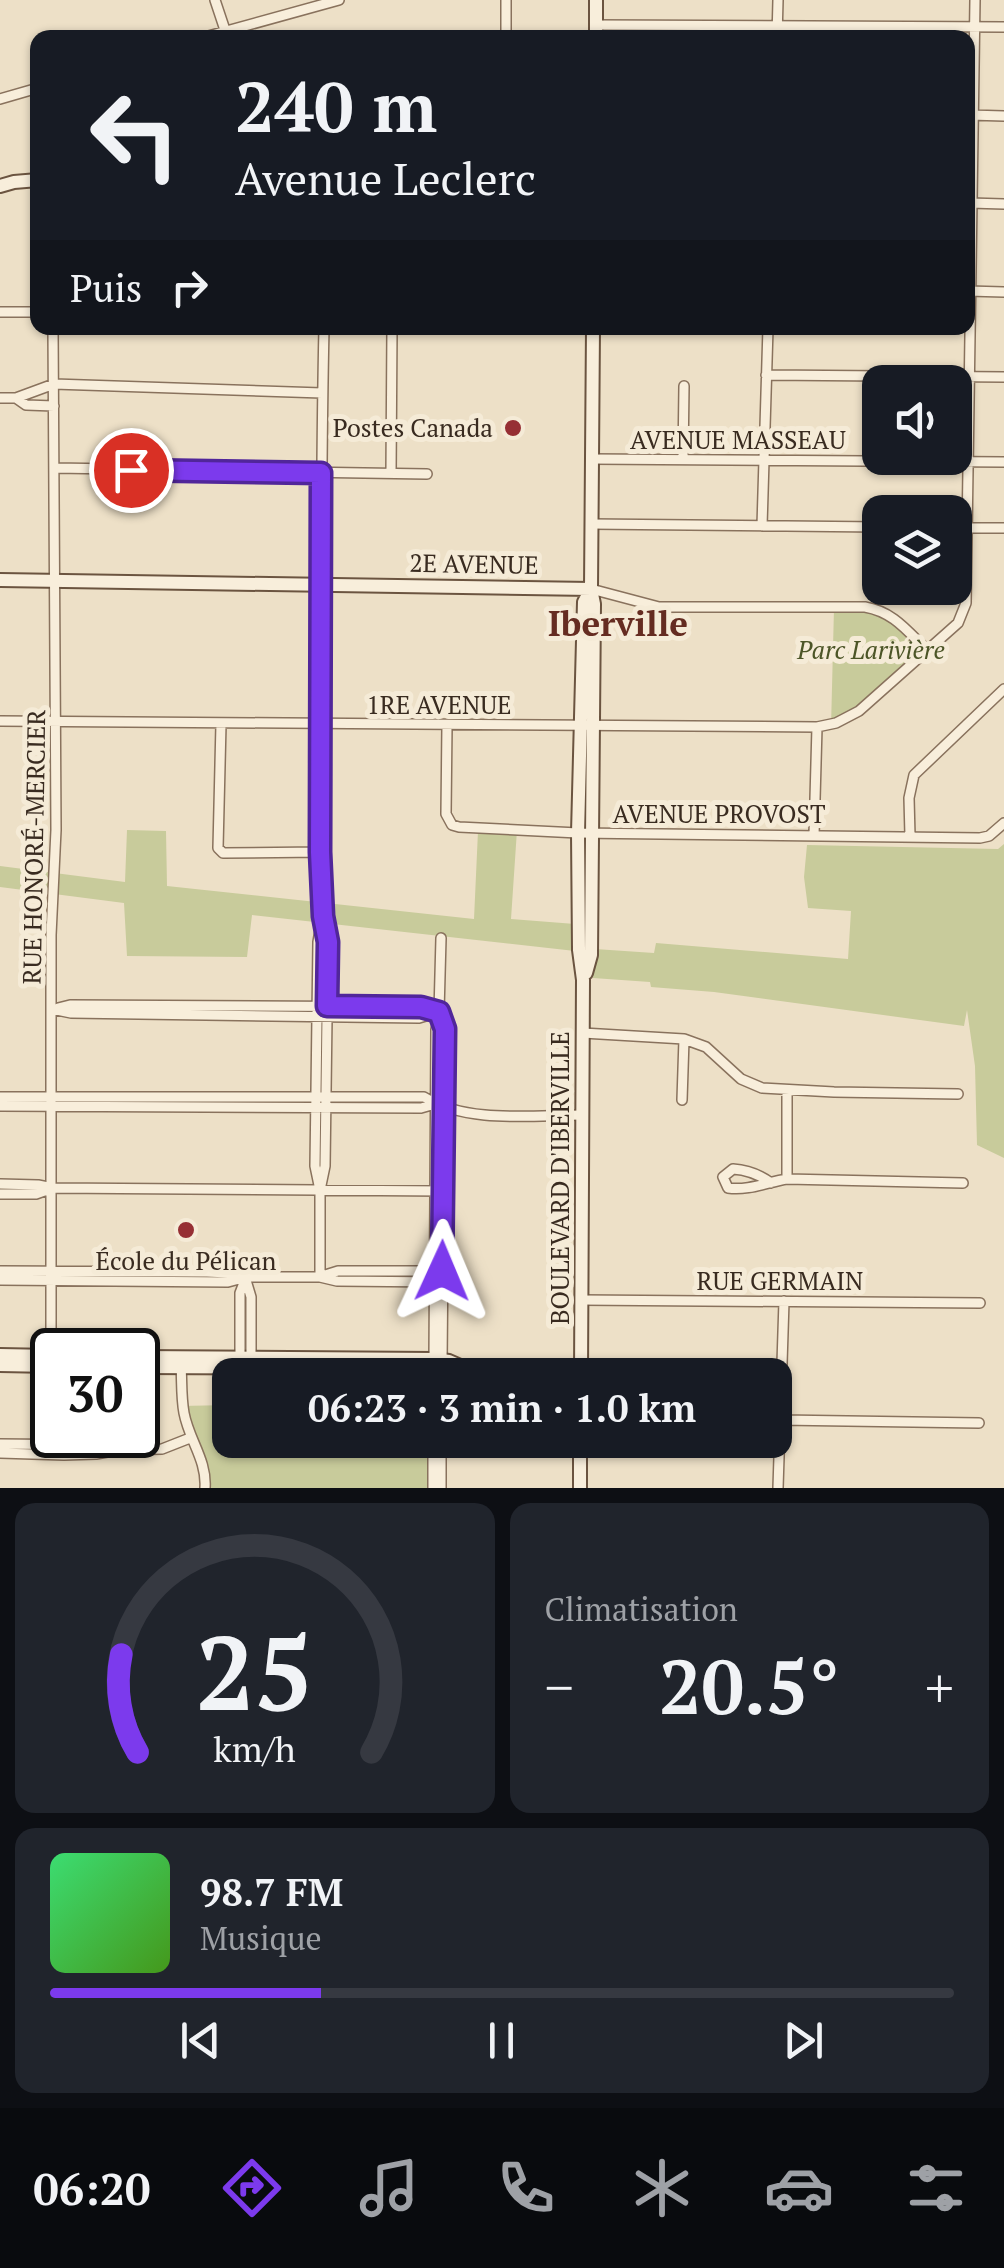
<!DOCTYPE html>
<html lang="fr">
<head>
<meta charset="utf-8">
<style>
  :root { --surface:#171b24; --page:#20242c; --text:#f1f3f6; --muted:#9ea1a6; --line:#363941; --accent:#7c3aed }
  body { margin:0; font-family:"PT Serif",serif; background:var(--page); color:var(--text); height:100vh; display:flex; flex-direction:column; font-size:38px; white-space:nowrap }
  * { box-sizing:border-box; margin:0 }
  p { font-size:32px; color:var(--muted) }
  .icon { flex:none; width:55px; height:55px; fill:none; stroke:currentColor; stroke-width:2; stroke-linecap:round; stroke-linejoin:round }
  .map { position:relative; height:1488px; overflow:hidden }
  .details { display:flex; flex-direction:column; gap:15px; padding:15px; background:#0d0f14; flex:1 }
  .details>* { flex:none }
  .guide { position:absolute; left:30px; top:30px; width:945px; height:305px; border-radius:20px; box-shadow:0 2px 8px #0004; background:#171b24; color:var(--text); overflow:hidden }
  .fabs { position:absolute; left:862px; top:365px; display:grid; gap:20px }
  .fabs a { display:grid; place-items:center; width:110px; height:110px; border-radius:20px; background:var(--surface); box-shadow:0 2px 8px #0004; font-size:50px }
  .speed { position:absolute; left:30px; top:1328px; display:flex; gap:20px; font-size:50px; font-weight:700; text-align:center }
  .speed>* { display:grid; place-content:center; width:130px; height:130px; border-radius:50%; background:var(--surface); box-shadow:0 2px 8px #0004; line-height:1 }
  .speed .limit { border:5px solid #111; border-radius:15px; background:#fff; color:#111 }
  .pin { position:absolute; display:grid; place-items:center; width:85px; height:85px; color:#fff; margin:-42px; border:5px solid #fff; border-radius:50%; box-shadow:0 2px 10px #0007 }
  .me { position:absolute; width:110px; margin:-55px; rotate:1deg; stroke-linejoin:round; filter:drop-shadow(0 0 8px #0008) }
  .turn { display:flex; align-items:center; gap:35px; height:210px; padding:0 40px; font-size:45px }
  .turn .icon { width:130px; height:130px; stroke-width:2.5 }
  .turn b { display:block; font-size:70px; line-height:85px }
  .then { display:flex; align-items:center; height:95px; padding:0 40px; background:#0003; gap:20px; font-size:38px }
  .big { font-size:75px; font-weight:700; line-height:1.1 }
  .details .widget { flex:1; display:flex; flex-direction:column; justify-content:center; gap:15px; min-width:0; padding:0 35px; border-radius:20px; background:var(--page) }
  .details .dial { align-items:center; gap:0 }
  .dial svg { height:260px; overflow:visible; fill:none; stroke:var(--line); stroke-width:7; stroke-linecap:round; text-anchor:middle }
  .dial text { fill:var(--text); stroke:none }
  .song { display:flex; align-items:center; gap:30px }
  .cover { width:120px; height:120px; border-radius:15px; background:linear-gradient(135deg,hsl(140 70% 55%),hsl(100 70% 35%)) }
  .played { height:10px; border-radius:5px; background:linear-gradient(90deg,var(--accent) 30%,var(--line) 30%) }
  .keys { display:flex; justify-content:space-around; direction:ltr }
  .heat { display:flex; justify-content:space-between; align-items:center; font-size:55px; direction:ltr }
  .details .tiles { flex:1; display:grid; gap:15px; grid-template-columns:1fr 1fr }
  .widget:last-child { grid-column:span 2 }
  .trip { position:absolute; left:212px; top:1358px; width:580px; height:100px; border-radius:20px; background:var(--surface); box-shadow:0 2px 8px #0004; font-weight:700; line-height:100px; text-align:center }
  .dock { display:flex; height:160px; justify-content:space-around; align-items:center; background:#090b0e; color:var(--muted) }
  .dock .icon { width:70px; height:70px }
  .dock .on { color:var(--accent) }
  .dock b { font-size:45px; color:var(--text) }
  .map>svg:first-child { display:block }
</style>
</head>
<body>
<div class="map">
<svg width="1004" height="1488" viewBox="0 0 1004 1488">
  <rect width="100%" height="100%" fill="#ede0c7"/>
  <!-- green -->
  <path fill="#c8cb9b" d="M834,608L883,611L928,651L857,715L831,727Z
    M127,830L166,831L167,886L474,919L478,831L517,830L511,919L575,924V951L252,915L247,957L127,956L124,903L0,887V866L125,882Z
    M1004,844V1158L977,1145L975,1066L967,1010L964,1026L714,992L651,987L650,982L593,978L595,949L654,953L656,943L848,959L851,911L808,908L804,877L807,845L998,849Z
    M230,1405V1440H433V1488H207L180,1406Z"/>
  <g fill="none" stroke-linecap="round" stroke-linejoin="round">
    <defs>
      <path id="street" d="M215,0L225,30
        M596,25L1004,27
        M201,38L339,0
        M506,38V0
        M777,38L778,0
        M0,99L38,88
        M970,115L1004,116
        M970,203L1004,204
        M968,291L1004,292
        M0,312H38
        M766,375L1004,377
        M0,398H16L54,384L322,393
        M16,398L26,405L54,406
        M592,459L1004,462
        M683,459L684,386
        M55,468L427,474
        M391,473L392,328
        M591,524L880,527
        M762,526L768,328
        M955,528H1004
        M591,589L659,607H865C894,612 907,631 928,651
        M0,721L817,727L836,723L859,711L958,623L966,603L975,0
        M221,724L218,848L223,853L320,852
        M447,725L446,814L452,825L459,827L578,833L980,838L989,836L1004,823
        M814,835L817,727
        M910,836L909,798L914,775L1004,689
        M58,1008L70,1005L421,1007L436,1011
        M52,1009L71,1013L419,1018L439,1012
        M440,1014L445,1029L442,1363
        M583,1033L684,1039L706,1047L741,1079L762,1088L834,1092L958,1094
        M787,1090V1179
        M0,1097H424C468,1124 532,1115 582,1115
        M682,1100L684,1039
        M0,1106L421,1108L435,1104
        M771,1183C759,1174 747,1170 733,1169L723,1177L728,1188C748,1191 768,1182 787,1179L963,1183
        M0,1184L38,1185L53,1188L443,1191
        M320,1190L325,1166L328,942C315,872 321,798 321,727C321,594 321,461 324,328
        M0,1194H36L50,1189
        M0,1271L207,1272L228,1273L245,1277H320L337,1281L442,1282
        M322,1276L338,1271H441
        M245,1277L251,1297V1363
        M320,1277V1190L315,1166L318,942L321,924
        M0,1280L228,1282L243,1278
        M581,1300L980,1303
        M51,1360V935L56,830L53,328
        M434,1360L436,1030L439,1012L441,938
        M240,1363V1293L245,1280
        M181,1365C182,1380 181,1397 184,1413C189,1440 207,1460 205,1488
        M582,1375L592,1371L782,1373
        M781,1420L979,1423
        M0,1444L94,1445L110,1448
        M0,1453L64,1455L96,1454L118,1450L162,1449L190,1438
        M433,1488V1440
        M441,1488V1440
        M778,1488L784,1301"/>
      <path id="secondary" d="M596,38V0
        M0,186L14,182L38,180
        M0,580L591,589
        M586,973L591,955L594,604L591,589L593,328
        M0,1355L52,1356
        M138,1357L434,1359L449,1361L481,1375
        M0,1365L52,1366
        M138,1367L434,1368L446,1375
        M581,1375L583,980L579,950L578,833L584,602L591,589
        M580,1488V1440"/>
    </defs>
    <!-- street casing -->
    <use href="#street" stroke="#89725d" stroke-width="12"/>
    <!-- secondary casing -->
    <use href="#secondary" stroke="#6b5440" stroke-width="16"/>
    <!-- street -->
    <use href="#street" stroke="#f8eedb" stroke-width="9"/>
    <!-- secondary -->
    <use href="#secondary" stroke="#f8eedb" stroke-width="12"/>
  </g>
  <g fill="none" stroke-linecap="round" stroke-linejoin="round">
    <defs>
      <path id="route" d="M131,470L321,473L320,852L323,916L328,942L327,1006L421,1007L439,1012L445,1029L442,1271"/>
    </defs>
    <!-- route casing -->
    <use href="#route" stroke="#51269a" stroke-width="25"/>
    <!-- route -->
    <use href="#route" stroke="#7c3aed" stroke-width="18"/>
  </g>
  <!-- markers -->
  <g fill="#962f34" stroke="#f5ebd7" stroke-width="4">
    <circle cx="513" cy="428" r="10"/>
    <circle cx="186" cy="1230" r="10"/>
  </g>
  <g text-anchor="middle" stroke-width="10" stroke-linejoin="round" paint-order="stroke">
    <!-- poi labels -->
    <g font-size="25" fill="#392b20" stroke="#f5ebd7" text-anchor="end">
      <text x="493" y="437">Postes Canada</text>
      <text x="186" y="1270" text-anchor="middle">École du Pélican</text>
    </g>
    <!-- street labels -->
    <g font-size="25" fill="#392b20" stroke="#f5ebd7">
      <text x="738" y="449">AVENUE MASSEAU</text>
      <text transform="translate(474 564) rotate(1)" y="9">2E AVENUE</text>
      <text x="439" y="714">1RE AVENUE</text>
      <text x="719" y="823">AVENUE PROVOST</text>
      <text transform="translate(34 847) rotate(-89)" y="9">RUE HONORÉ-MERCIER</text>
      <text transform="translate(560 1178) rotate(-90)" y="9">BOULEVARD D'IBERVILLE</text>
      <text x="780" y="1290">RUE GERMAIN</text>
    </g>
    <!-- park labels -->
    <g font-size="25" font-style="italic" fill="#4c5527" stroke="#f5ebd7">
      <text x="871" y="659">Parc Larivière</text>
    </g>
    <!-- district labels -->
    <g font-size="35" font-weight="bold" fill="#652c21" stroke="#f5ebd7">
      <text x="618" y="636">Iberville</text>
    </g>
  </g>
</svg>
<div class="fabs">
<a><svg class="icon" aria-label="sound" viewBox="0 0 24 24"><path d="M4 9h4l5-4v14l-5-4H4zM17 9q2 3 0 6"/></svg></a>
<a><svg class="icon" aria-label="layers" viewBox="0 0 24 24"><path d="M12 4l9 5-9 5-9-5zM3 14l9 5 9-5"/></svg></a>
</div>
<div class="speed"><div class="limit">30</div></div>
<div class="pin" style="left:131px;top:470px;background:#d93025"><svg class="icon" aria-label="arrive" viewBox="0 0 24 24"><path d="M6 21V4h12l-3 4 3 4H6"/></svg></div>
<svg class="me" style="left:442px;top:1271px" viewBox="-20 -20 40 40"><path d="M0-17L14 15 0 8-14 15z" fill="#7c3aed" stroke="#fff" stroke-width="4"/></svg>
<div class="trip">06:23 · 3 min · 1.0 km</div>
<div class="guide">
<div class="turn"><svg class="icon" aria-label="left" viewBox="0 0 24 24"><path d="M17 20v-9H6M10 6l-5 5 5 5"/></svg><div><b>240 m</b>Avenue Leclerc</div></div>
<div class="then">Puis<svg class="icon" aria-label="right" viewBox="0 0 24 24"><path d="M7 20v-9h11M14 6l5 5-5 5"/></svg></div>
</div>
</div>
<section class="details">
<div class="tiles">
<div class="widget dial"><svg viewBox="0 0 100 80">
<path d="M14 69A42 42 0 1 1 86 69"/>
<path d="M14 69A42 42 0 0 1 9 39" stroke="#7c3aed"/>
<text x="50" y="56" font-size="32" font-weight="700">25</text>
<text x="50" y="72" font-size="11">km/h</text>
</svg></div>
<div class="widget"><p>Climatisation</p>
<div class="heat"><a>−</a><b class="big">20.5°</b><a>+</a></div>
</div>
<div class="widget">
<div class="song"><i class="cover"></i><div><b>98.7 FM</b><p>Musique</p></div></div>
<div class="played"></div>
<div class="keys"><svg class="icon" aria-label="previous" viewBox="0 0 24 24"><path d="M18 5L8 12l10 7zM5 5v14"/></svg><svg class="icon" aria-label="pause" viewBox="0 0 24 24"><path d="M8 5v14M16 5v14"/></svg><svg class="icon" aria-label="next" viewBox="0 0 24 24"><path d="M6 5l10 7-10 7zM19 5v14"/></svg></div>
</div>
</div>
</section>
<nav class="dock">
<b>06:20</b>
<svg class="icon on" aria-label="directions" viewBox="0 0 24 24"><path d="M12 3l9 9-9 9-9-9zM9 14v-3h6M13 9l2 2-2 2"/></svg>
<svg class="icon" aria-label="music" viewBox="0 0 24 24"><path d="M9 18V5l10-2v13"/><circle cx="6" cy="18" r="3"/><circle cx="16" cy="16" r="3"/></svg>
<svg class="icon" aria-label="phone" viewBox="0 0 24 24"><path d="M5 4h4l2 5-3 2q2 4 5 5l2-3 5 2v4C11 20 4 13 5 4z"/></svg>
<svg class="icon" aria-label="climate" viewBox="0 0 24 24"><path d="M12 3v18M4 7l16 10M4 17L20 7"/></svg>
<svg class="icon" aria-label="car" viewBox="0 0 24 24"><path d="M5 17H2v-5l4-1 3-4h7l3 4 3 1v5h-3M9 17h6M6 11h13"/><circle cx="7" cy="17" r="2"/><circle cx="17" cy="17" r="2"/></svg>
<svg class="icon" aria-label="filters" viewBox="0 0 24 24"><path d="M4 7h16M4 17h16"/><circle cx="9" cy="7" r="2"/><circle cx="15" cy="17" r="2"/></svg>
</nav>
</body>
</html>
